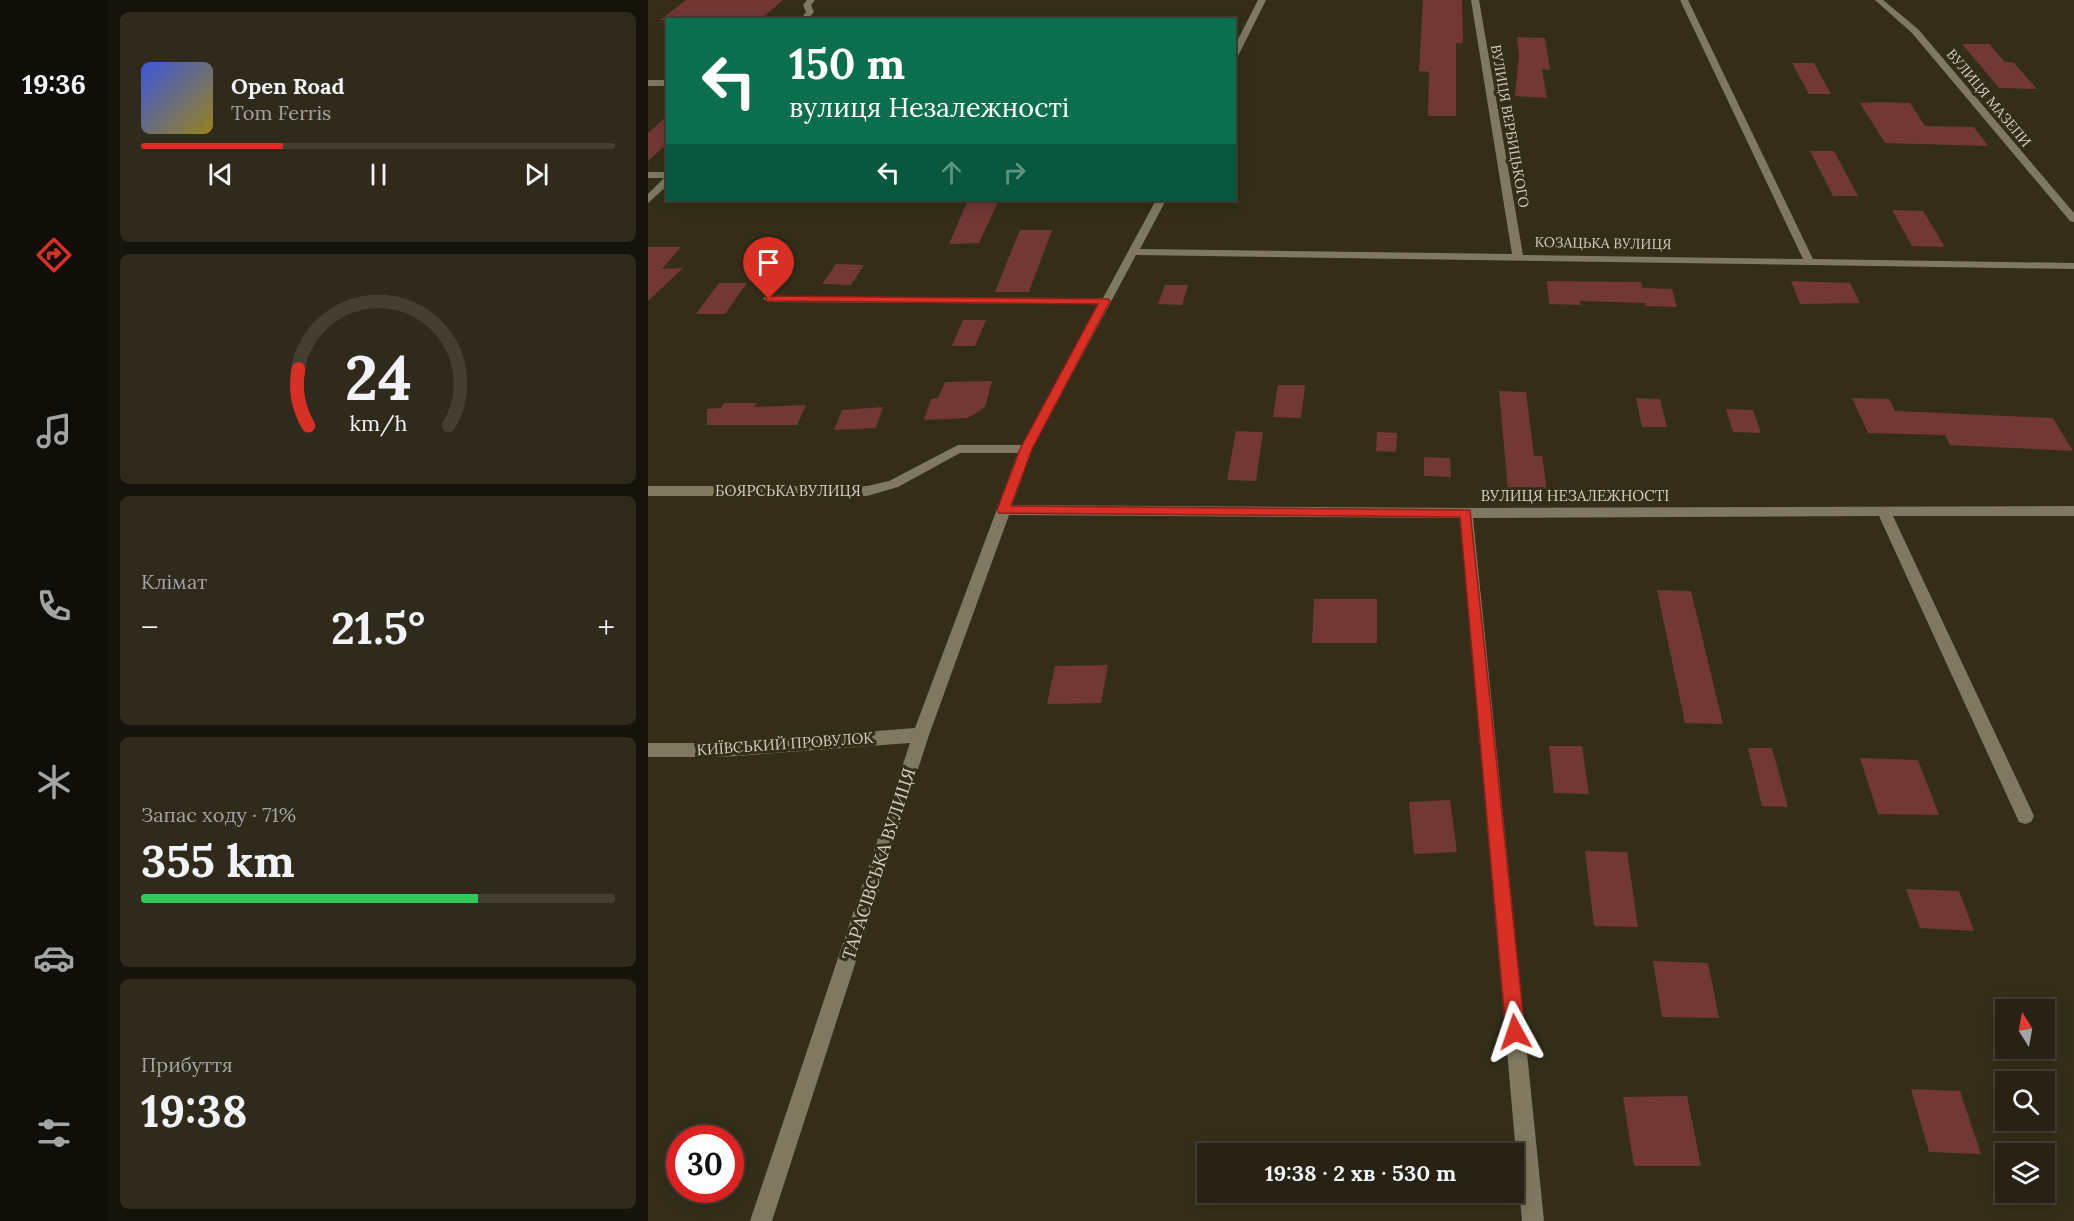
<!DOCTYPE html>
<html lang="uk">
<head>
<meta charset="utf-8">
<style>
  :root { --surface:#272213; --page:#2f2a1c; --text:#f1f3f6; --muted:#a4a4a0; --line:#433f33; --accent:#d93025 }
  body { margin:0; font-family:Lora,serif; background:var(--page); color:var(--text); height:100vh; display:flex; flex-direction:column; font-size:22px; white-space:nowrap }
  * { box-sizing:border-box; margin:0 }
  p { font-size:20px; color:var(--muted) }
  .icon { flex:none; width:33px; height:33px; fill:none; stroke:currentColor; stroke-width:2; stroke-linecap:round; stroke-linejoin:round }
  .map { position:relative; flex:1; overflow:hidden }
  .drawer { display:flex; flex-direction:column; gap:12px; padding:12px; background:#15130a; width:540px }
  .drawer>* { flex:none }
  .top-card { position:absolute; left:18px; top:18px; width:570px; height:183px; border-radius:0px; box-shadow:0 3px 15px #0003,0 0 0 2px var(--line); background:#0b6e4f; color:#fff; overflow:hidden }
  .needle { width:39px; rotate:349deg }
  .controls { position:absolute; left:1347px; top:999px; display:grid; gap:12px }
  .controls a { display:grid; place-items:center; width:60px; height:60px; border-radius:0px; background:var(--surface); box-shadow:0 3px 15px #0003,0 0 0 2px var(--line); font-size:30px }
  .speed { position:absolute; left:18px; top:1125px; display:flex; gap:12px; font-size:30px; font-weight:700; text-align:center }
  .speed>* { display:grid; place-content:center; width:78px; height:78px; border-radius:50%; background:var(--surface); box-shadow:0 3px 15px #0003,0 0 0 2px var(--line); line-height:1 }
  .speed .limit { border:9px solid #d22; background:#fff; color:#111 }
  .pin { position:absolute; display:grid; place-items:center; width:51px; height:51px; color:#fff; margin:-62px -26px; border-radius:50% 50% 50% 0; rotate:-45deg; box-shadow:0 0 6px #0007 }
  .pin .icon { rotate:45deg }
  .me { position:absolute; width:66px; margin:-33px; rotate:355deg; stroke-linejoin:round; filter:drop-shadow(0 0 4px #0008) }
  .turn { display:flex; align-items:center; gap:21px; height:126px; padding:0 24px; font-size:27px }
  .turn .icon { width:78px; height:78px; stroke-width:2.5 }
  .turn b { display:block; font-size:42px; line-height:51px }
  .lanes { display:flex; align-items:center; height:57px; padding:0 24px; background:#0003; justify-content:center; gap:30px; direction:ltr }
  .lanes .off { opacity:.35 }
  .big { font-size:45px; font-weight:700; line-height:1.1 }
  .drawer .card { flex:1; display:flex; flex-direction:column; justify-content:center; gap:9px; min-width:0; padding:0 21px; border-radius:9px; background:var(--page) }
  .drawer .dial { align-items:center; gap:0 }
  .dial svg { height:156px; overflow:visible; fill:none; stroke:var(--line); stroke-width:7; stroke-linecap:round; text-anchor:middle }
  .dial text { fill:var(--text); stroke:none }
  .song { display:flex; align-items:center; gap:18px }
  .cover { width:72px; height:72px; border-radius:9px; background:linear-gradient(135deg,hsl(230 70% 55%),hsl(50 70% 35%)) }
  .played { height:6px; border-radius:3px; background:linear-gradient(90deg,var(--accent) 30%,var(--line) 30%) }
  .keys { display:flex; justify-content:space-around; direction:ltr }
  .heat { display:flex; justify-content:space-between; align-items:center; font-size:33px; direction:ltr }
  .charge { height:9px; border-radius:4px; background:linear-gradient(90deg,#34c759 71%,var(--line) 0) }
  .trip { position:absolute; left:549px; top:1143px; width:327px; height:60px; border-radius:0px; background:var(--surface); box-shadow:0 3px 15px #0003,0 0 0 2px var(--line); font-weight:700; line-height:60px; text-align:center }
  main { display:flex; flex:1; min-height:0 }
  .menu { display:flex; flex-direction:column; width:108px; justify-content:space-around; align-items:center; background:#100e08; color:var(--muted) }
  .menu .icon { width:42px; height:42px }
  .menu .current { color:var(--accent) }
  .menu b { font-size:27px; color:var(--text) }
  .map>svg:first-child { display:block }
</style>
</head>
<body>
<main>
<nav class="menu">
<b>19:36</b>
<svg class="icon current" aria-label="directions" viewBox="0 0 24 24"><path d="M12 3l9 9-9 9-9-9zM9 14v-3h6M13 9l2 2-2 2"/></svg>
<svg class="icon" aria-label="music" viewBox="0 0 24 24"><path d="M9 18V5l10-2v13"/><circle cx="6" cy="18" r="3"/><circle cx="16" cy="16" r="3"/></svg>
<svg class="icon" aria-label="phone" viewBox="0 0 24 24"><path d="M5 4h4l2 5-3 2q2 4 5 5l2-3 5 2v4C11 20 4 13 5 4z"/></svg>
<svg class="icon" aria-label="climate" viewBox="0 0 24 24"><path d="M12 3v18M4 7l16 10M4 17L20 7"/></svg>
<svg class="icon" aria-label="car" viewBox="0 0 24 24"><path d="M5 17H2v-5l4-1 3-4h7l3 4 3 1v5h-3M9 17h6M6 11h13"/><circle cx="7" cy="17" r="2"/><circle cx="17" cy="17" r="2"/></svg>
<svg class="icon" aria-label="filters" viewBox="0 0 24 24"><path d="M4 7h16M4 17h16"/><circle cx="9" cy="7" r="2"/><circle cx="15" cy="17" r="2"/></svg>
</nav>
<section class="drawer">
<div class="card">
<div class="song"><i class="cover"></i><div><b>Open Road</b><p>Tom Ferris</p></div></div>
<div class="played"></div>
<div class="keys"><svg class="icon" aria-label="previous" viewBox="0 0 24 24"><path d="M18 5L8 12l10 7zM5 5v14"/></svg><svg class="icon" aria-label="pause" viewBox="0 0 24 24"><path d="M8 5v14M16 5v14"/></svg><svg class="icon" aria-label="next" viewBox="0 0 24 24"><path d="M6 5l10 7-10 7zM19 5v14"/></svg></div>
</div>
<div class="card dial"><svg viewBox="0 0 100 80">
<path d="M14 69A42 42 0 1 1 86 69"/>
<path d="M14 69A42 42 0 0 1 9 40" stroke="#d93025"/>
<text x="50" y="56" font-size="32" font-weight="700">24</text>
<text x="50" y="72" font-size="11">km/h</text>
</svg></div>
<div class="card"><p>Клімат</p>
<div class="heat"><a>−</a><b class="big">21.5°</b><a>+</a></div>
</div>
<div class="card"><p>Запас ходу · 71%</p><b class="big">355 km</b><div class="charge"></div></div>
<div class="card"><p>Прибуття</p><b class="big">19:38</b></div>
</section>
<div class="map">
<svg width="1426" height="1221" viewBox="0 0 1426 1221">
  <rect width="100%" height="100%" fill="#342e19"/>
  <!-- building -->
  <path fill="#723836" d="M38,0H135L112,20H12Z
    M775,0H814L815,43H808V116H780L781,72L771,71Z
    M869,37L897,38L902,70L894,69L899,98L867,96L871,55Z
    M1314,44H1341L1357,62L1366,63L1389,89L1351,88Z
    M1144,63H1166L1183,94H1161Z
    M1232,102L1262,103L1277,126L1326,127L1340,146L1237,143L1212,103Z
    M20,115V143L0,161V133Z
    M1162,151H1186L1210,196H1185Z
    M320,200L350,202L331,243L301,244Z
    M1244,210L1275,211L1297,247L1264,246Z
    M372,230H404L381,292H347Z
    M0,247H33L14,269L35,268L0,301Z
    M188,264L216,265L203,285L174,284Z
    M899,281L993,282L994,288L1024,289L1029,307L998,306L997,303L932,301L933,305L901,304Z
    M1143,281L1202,283L1212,303L1152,304Z
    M71,283H99L77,314H48Z
    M517,285H540L534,305L510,304Z
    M315,320H338L327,346H304Z
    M344,381L337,407L327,414L319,418L276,420L283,399L290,398L297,382Z
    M630,385H657L653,418L625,417Z
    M851,391L878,392L886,456H894L899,491L860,490Z
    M988,398L1012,399L1019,427H994Z
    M1204,398L1241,399L1247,411L1405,418L1425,451L1302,445L1297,435L1220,433Z
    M76,403H109L106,407L158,405L149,425H59V409L73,408Z
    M235,407L228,428L186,430L194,410Z
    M1078,409L1105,410L1113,433L1085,432Z
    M588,431L615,432L608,481L579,480Z
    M729,432L749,433L748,452L728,451Z
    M776,457L802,458L803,477L776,476Z
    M1009,590L1043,591L1075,724L1037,723Z
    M666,599H729V643H664Z
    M460,665L453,703L399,704L407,666Z
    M901,746H934L941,794L906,793Z
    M1100,748H1124L1140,807L1114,806Z
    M1212,758L1270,760L1291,815L1230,814Z
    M802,800L809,852L766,854L761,802Z
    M937,851L979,852L990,927L946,926Z
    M1258,889L1311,891L1326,931L1272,928Z
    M1005,961L1060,963L1071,1018L1014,1017Z
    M1263,1089L1312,1091L1333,1154L1281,1152Z
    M1039,1096L1053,1166H986L975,1097Z"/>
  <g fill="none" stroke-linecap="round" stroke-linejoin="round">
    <!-- minor -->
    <path fill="#7f7961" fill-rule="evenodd" d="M159,0H167L163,5L166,12L159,20H152L158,12L155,5Z
      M610,0H618L590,56L586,58V47Z
      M823,0H831L875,255L1155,259L1032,0H1040L1165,259L1426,263V269L488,255L384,449L364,505L818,508L1426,506V516H1245L1386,816L1383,822L1377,824L1371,822L1231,516L825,518L896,1221H874L812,518L361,515L281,735L124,1221H102L262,743L75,757H0V743H75L267,728L370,453H312L250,487L219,496H0V486H219L241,481L310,445H374L451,304L121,302L115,299L117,297L455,298L508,200H518L492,249L864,254Z
      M1227,0H1235L1270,29L1426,213V222L1422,221L1264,33Z
      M0,80H20V86H0Z
      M0,172H20V185L0,203V194L16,178H0Z"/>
  </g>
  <!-- route -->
  <path fill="#d93025" stroke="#8d1f18" stroke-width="1.5" d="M121,296L460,299L462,301L384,449L363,506L822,510L877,1032L874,1039L867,1041L861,1039L858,1032L812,517L351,513L349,510L372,449L450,304L118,301V297Z"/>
  <g text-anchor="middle" stroke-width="6" stroke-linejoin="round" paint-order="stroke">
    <!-- far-street labels -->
    <g font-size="14" fill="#d4d1c4" stroke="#342e19">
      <text transform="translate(1341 98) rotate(50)" y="5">ВУЛИЦЯ МАЗЕПИ</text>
      <text transform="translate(862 126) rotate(80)" y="5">ВУЛИЦЯ ВЕРБИЦЬКОГО</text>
      <text transform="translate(955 243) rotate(1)" y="5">КОЗАЦЬКА ВУЛИЦЯ</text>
    </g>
    <!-- street labels -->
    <g font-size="15" fill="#d4d1c4" stroke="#342e19">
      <text x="140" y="496">БОЯРСЬКА ВУЛИЦЯ</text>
      <text x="927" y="501">ВУЛИЦЯ НЕЗАЛЕЖНОСТІ</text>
      <text transform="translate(137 744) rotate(-4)" y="5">КИЇВСЬКИЙ ПРОВУЛОК</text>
    </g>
    <!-- near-street labels -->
    <g font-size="18" fill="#d4d1c4" stroke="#342e19">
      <text transform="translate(231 864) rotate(-72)" y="6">ТАРАСІВСЬКА ВУЛИЦЯ</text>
    </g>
  </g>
</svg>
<div class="controls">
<a><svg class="needle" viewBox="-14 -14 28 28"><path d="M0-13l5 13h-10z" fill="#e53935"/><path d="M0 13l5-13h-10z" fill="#a4a4a0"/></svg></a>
<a><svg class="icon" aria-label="search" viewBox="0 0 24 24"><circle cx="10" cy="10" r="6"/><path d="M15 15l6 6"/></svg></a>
<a><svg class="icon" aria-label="layers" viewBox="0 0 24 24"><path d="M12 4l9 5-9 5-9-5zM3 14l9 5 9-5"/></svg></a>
</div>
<div class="speed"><div class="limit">30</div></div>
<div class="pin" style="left:121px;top:299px;background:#d93025"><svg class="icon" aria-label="arrive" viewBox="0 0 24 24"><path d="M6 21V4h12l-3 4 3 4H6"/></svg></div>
<svg class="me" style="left:867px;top:1032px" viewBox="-20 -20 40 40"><path d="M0-17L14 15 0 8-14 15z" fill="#d93025" stroke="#fff" stroke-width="4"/></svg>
<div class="trip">19:38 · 2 хв · 530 m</div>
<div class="top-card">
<div class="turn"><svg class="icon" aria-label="left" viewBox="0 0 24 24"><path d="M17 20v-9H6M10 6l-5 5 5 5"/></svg><div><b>150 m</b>вулиця Незалежності</div></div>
<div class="lanes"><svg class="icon" aria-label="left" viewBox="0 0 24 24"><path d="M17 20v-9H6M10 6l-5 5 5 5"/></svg><svg class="icon off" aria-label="ahead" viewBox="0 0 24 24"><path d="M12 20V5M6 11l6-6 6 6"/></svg><svg class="icon off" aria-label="right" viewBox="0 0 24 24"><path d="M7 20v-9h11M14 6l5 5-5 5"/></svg></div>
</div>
</div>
</main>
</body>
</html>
